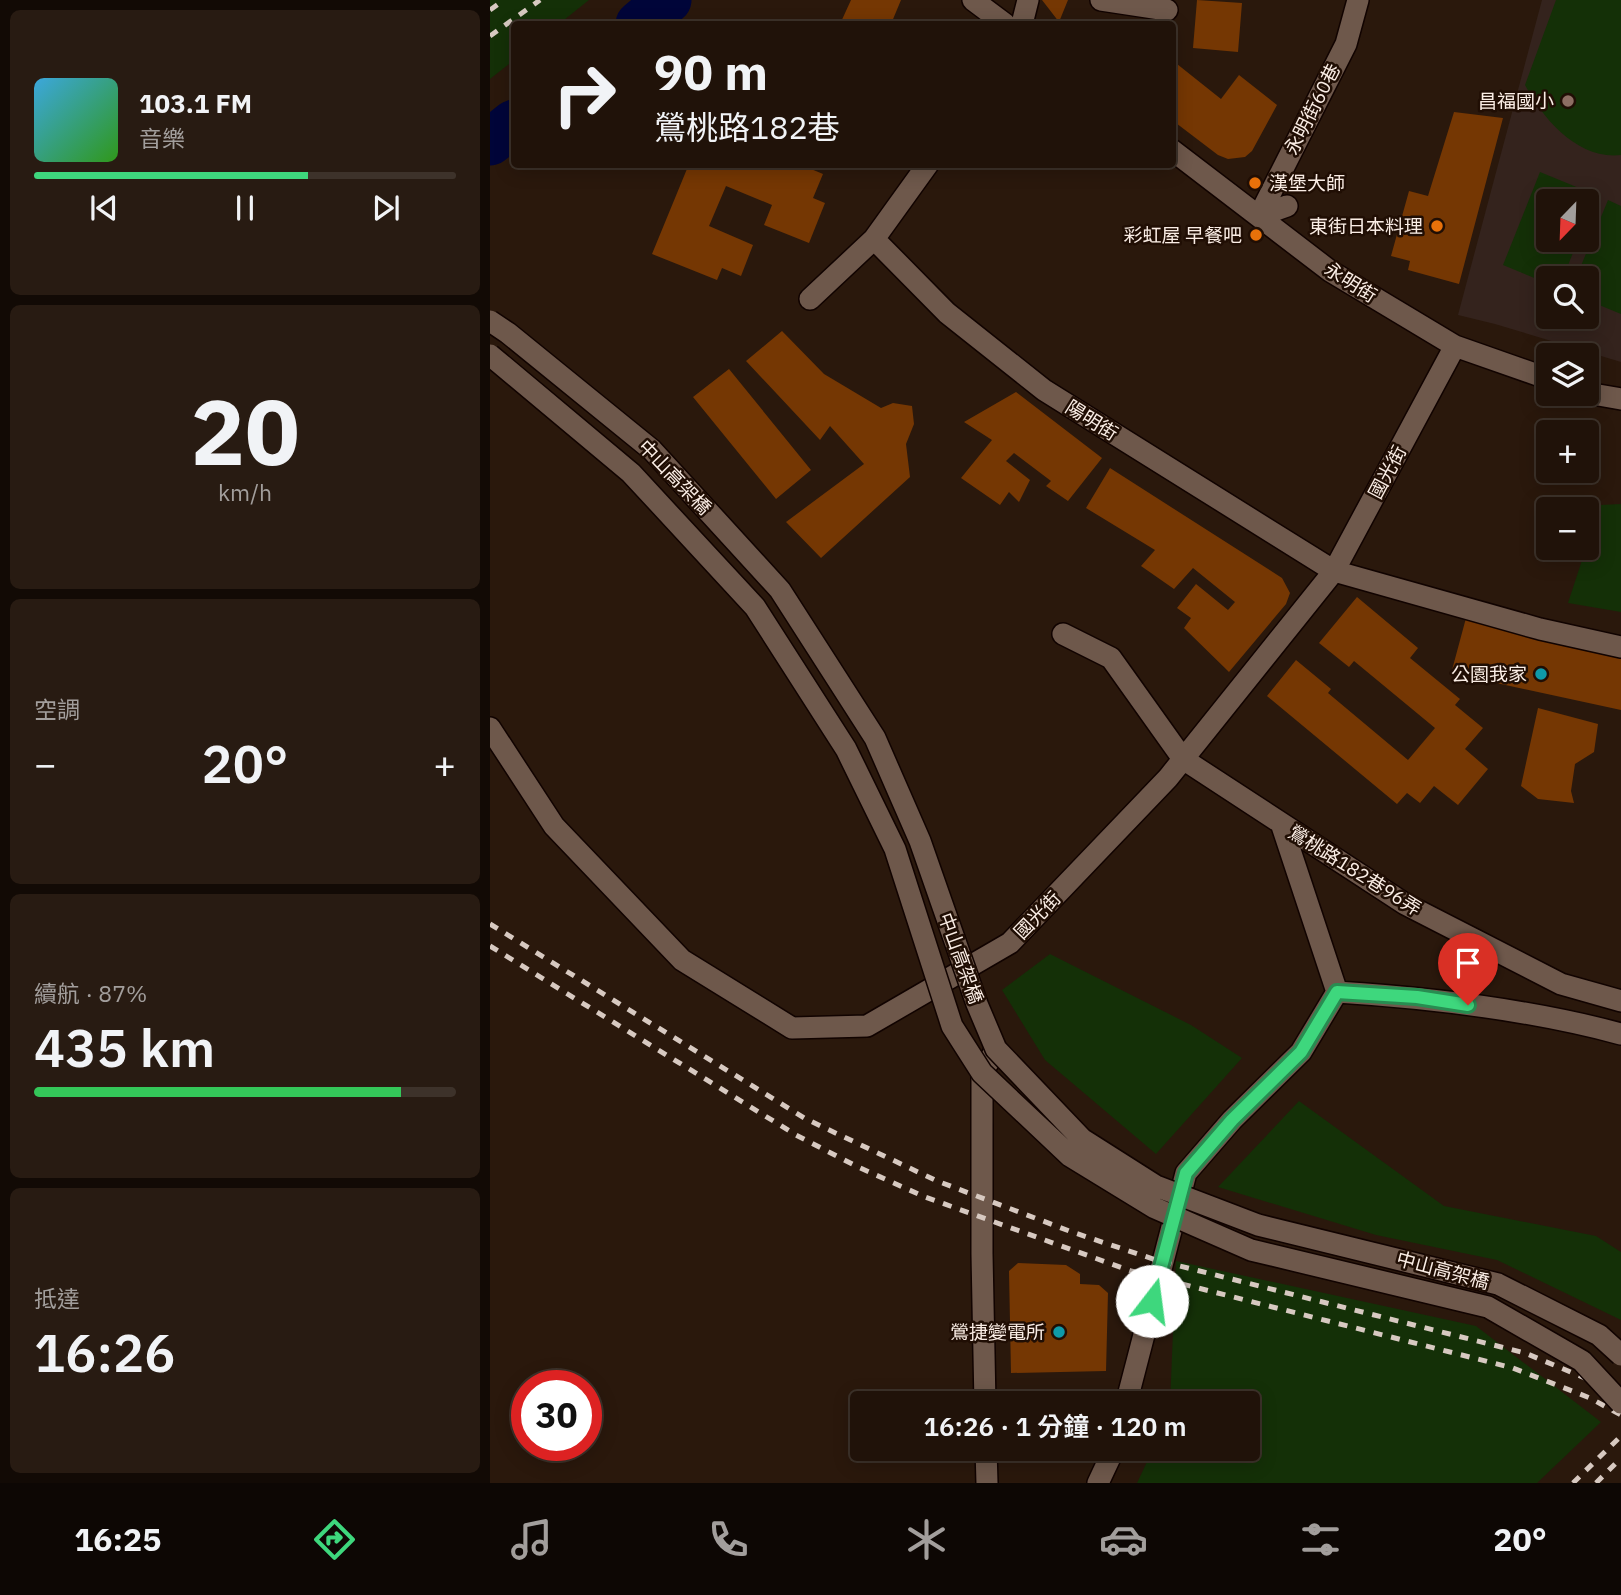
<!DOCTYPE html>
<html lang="zh-TW">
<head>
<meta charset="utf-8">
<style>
  :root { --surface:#201209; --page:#281b12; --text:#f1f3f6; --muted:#a29e9c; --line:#3d322a; --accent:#3ed77d }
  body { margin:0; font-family:"IBM Plex Sans","Noto Sans TC",sans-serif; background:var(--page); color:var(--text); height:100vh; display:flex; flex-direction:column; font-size:26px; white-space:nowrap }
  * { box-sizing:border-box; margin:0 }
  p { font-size:23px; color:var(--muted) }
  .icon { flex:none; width:38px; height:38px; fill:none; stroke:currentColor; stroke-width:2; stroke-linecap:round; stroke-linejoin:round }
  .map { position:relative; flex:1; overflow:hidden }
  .drawer { display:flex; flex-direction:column; gap:10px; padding:10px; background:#120a05; width:490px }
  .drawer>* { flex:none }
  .hud { position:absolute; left:21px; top:21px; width:665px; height:147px; border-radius:7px; box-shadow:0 4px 18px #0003,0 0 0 2px var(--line); background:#201209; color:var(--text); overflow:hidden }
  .needle { width:46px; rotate:203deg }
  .fabs { position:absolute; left:1046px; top:189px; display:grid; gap:14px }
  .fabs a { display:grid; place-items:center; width:63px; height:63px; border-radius:7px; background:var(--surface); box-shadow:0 4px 18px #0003,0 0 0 2px var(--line); font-size:35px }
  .speed { position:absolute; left:21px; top:1370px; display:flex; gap:14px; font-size:35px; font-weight:700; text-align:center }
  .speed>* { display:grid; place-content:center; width:91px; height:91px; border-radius:50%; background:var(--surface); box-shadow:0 4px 18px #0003,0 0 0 2px var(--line); line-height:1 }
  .speed .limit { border:10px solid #d22; background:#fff; color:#111 }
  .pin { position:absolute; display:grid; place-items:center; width:60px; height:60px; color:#fff; margin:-72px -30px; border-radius:50% 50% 50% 0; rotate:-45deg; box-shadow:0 0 7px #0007 }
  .pin .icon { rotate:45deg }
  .me { position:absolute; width:77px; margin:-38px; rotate:15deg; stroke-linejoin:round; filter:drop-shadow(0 0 5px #0008) }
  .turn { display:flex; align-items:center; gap:24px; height:147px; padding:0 28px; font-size:32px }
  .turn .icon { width:91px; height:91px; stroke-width:2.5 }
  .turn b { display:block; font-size:49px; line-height:60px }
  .big { font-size:52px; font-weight:600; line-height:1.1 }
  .drawer .tile { flex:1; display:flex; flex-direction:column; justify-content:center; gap:10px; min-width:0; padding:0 24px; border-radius:10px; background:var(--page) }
  .drawer .dial { align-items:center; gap:0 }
  .dial b { font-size:91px; line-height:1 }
  .song { display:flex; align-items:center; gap:21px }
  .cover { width:84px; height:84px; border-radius:10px; background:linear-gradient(135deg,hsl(200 70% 55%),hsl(110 70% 35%)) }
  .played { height:7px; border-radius:4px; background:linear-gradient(90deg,var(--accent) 65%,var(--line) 65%) }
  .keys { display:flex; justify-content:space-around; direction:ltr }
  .heat { display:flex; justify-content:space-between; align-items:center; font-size:38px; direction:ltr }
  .charge { height:10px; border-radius:5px; background:linear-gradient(90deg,#34c759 87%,var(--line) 0) }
  .trip { position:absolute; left:360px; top:1391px; width:410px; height:70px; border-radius:7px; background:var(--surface); box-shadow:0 4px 18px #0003,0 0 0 2px var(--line); font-weight:600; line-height:70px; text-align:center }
  .dock { display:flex; height:112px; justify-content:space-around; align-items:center; background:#0d0704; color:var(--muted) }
  .dock .icon { width:49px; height:49px }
  .dock .current { color:var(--accent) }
  .dock b { font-size:32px; color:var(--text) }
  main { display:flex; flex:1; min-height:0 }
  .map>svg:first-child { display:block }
</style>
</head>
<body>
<main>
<section class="drawer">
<div class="tile">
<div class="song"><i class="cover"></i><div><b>103.1 FM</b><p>音樂</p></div></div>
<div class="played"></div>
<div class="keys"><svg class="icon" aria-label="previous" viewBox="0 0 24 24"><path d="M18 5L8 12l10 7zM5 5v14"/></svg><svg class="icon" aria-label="pause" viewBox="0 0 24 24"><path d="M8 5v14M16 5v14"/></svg><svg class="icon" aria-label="next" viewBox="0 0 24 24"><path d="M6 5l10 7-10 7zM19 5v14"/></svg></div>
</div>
<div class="tile dial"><b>20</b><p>km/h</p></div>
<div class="tile"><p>空調</p>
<div class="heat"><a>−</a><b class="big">20°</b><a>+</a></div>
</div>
<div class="tile"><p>續航 · 87%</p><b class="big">435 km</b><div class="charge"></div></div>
<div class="tile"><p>抵達</p><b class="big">16:26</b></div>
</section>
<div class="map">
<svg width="1131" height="1483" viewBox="0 0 1131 1483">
  <rect width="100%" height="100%" fill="#2a180c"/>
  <!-- education -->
  <path fill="#34231d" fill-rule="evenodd" d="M1052,0H1131V362L1005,324L968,315ZM1059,201H1097V240H1059ZM1059,278H1097V317H1059Z"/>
  <!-- green -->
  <path fill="#143007" d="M0,0H99L69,24H24V60L0,79Z
    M1066,0H1131V155C1088,160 1053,119 1035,85Z
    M1050,172L1106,195L1097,218V201H1059V240H1088L1073,278H1059V284L1013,265Z
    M1118,200L1131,206V314L1097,300V278H1086Z
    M1131,504V612L1078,603L1110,505Z
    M560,954L701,1025L752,1058L666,1154L555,1060L512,990Z
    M809,1101L954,1206L1106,1236L1131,1252V1320L1007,1260L886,1235L728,1187Z
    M686,1261L986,1326L1111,1422L1047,1483H647L663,1449H758V1404L680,1403Z"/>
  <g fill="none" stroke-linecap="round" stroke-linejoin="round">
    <!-- river -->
    <path stroke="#000539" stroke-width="47" d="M149,24L178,0
      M0,142L24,123"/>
  </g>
  <!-- building -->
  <path fill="#753703" d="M361,0H411L401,24H350Z
    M552,0H578L569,22L559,9Z
    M707,0L752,3L748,52L703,48Z
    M682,60L731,99L749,75L787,105L762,151L755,157L738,159L728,155L682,120Z
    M964,112L1013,118L969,284L918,270L920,261L901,256L919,191L938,196Z
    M199,164H309L333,174L323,198L335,203L319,243L274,225L282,205L236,186L219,226L263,245L251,276L232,268L227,280L162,254Z
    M292,331L334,374L391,408L403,403L422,406L424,424L416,444L420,477L331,558L296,522L374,464L340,426L330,440L256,361Z
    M239,369L321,470L286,499L203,397Z
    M526,392L612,458L578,501L556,486L561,481L524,453L516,461L540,480L529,502L519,492L510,505L471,478L502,440L474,422Z
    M620,468L792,578L800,593L796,604L739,672L694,628L701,618L687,608L706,584L738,610L745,602L703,568L684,589L651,566L665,550L596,508Z
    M867,597L928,648L920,658L970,699L965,705L993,728L975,749L998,769L968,805L944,786L930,803L917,793L907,804L777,696L806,660L841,689L838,693L918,760L945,728L864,661L859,667L829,643Z
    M976,618L1131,655V710L979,677L962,670Z
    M1048,708L1108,724L1104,752L1085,764L1081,791L1084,803L1048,799L1031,786Z
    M528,1263L576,1265L590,1274V1284L609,1285L618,1293L616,1371L521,1373L519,1271Z"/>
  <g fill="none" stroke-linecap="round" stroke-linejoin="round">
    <defs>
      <path id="minor" d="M483,0L515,24
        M611,0L677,10
        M532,24L538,0
        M682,150L840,271L965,346L1059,379
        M769,216L856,44L868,0
        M769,216L797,206
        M384,239L457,313L554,390L844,571L1050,629L1131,647
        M320,299L384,239L438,164
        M1097,393L1131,399
        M573,634L621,658L693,759L915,904L1071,984L1131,1001
        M0,728L64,826L192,960L302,1028L377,1026L520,943L678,778L844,571L965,346
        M791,823L847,992
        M495,1404L492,1254V1073L506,1049
        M636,1404L696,1173L742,1120L811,1052L847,992C943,998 1038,1009 1131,1034
        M496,1449L497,1483
        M608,1483L624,1449"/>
    </defs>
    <!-- minor casing -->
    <use href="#minor" stroke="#110300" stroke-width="24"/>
    <!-- minor -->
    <use href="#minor" stroke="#6e584b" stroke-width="21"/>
    <!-- rail -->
    <path stroke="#d7c9c1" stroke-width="5" stroke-dasharray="9 9" stroke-linecap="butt" d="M0,10L14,0
      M0,36L50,0
      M0,924L316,1119L447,1181L582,1232L666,1260L1035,1353L1131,1393
      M0,946L306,1135L368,1167L435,1197L641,1271L1023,1368L1100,1398L1131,1415
      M1083,1483L1131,1436
      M1106,1483L1131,1458"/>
    <defs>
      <path id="minor-bridge" d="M0,321L18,333L162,450L290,590L385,738L430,841L487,1004L506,1049L592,1139L666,1186L768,1225L1008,1284L1109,1335L1131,1355
        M0,355L141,473L265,607L356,749L405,849L462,1026L492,1073L580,1156L665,1208L761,1250L998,1307L1092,1361L1131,1403"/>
    </defs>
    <!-- minor-bridge casing -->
    <use href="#minor-bridge" stroke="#110300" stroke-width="24" stroke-linecap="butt"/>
    <!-- minor-bridge -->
    <use href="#minor-bridge" stroke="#6e584b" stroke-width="21"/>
  </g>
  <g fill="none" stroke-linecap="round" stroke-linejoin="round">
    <defs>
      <path id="route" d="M662,1301L696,1173L742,1120L811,1052L847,992L927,997L978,1005"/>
    </defs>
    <!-- route casing -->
    <use href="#route" stroke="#288c51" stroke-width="18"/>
    <!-- route -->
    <use href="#route" stroke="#3ed77d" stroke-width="12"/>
  </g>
  <!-- markers -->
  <circle fill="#8d6e63" stroke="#200e04" stroke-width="2.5" cx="1078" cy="101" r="7"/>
  <g fill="#e8710a" stroke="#200e04" stroke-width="2.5">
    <circle cx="765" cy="183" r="7"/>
    <circle cx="947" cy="226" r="7"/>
    <circle cx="766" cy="235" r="7"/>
  </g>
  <g fill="#0f9aa8" stroke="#200e04" stroke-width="2.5">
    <circle cx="1051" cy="674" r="7"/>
    <circle cx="569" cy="1332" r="7"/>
  </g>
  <g text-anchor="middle" stroke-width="5" stroke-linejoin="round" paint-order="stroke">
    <!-- poi labels -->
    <g font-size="19" fill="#faede5" stroke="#200e04" text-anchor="end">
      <text x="1064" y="108">昌福國小</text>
      <text x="779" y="190" text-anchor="start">漢堡大師</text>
      <text x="933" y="233">東街日本料理</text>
      <text x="752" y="242">彩虹屋 早餐吧</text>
      <text x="1037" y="681">公園我家</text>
      <text x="555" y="1339">鶯捷變電所</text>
    </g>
    <!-- street labels -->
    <g font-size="19" fill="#faede5" stroke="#200e04">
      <text transform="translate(822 109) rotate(-63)" y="7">永明街60巷</text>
      <text transform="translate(861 282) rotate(32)" y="7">永明街</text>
      <text transform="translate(602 420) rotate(32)" y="7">陽明街</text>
      <text transform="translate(897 472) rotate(-62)" y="7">國光街</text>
      <text transform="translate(185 477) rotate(46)" y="7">中山高架橋</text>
      <text transform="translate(865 870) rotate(32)" y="7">鶯桃路182巷96弄</text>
      <text transform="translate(547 915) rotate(-46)" y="7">國光街</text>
      <text transform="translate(471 958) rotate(70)" y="7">中山高架橋</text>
      <text transform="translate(953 1270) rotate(15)" y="7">中山高架橋</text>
    </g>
  </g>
</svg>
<div class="fabs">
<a><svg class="needle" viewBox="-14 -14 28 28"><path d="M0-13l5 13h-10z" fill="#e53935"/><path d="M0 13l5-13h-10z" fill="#a29e9c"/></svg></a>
<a><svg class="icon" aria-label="search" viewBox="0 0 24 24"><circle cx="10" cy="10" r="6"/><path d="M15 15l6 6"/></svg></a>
<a><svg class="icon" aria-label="layers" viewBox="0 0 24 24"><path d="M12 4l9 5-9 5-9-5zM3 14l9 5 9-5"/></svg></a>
<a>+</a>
<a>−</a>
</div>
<div class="speed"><div class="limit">30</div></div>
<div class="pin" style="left:978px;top:1005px;background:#d93025"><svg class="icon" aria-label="arrive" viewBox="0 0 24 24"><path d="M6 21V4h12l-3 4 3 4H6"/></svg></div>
<svg class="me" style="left:662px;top:1301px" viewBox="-20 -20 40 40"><circle r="19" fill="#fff"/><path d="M0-13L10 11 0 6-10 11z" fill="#3ed77d"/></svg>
<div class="trip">16:26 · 1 分鐘 · 120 m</div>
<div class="hud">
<div class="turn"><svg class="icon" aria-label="right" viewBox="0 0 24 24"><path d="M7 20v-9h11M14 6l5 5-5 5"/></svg><div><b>90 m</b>鶯桃路182巷</div></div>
</div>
</div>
</main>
<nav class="dock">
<b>16:25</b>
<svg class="icon current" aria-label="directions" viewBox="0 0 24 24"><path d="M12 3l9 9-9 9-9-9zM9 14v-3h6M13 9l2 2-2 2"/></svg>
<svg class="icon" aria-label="music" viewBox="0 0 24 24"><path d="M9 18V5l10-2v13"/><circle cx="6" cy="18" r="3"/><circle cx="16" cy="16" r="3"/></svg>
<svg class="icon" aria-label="phone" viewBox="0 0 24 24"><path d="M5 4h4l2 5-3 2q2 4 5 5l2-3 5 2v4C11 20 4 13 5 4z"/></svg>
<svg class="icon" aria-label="climate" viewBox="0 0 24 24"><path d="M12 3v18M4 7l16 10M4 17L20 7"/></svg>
<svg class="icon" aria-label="car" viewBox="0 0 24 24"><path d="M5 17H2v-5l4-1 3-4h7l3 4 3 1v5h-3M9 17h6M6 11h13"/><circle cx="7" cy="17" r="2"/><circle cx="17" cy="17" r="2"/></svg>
<svg class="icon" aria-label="filters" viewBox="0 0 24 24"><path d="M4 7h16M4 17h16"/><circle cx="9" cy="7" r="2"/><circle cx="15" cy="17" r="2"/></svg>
<b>20°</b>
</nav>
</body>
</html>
